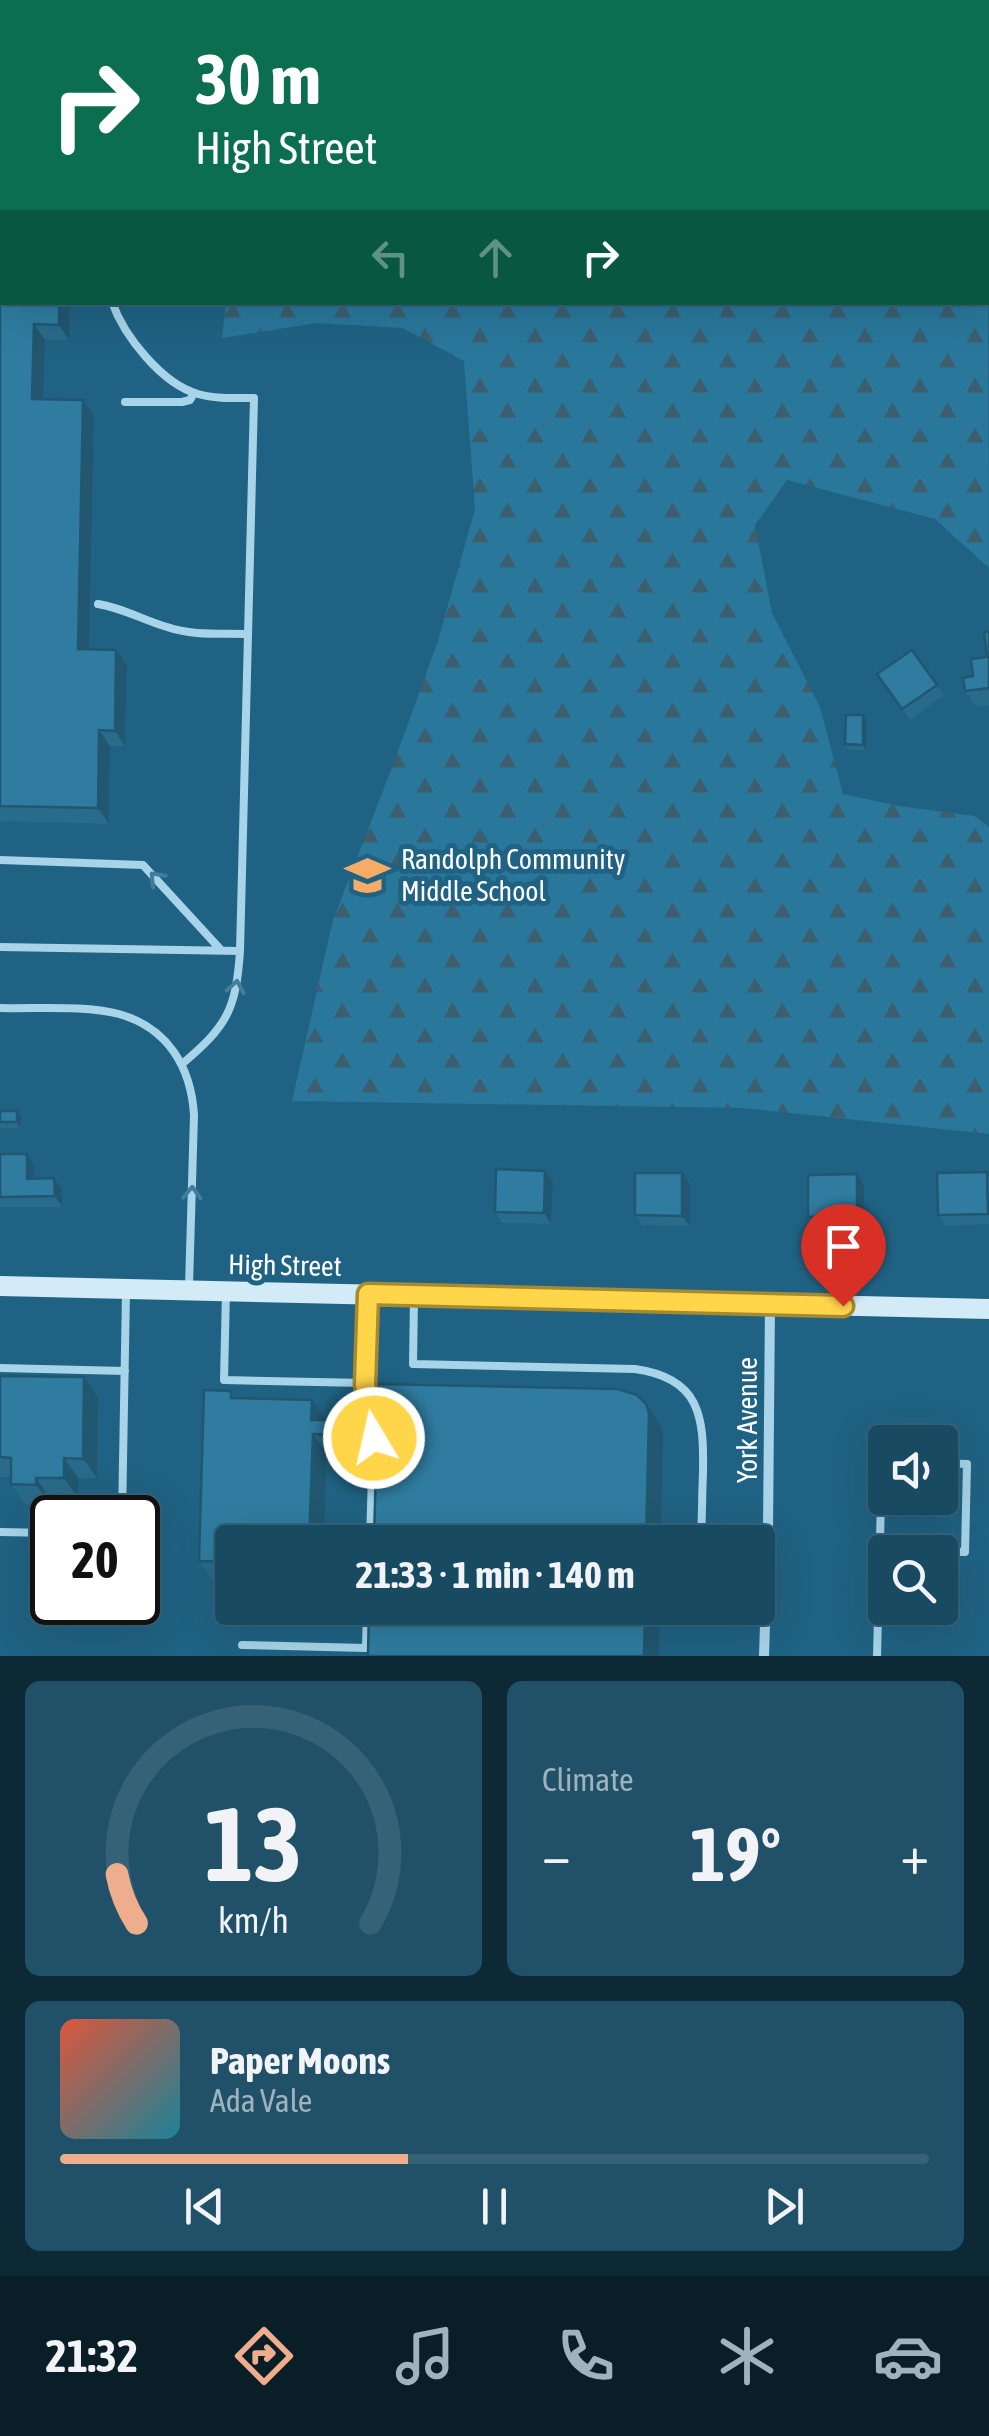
<!DOCTYPE html>
<html lang="en">
<head>
<meta charset="utf-8">
<style>
  :root { --surface:#184a62; --page:#215168; --text:#f1f3f6; --muted:#9fb3be; --line:#366277; --accent:#eead8d }
  body { margin:0; font-family:"Asap Condensed",sans-serif; background:var(--page); color:var(--text); height:100vh; display:flex; flex-direction:column; font-size:38px; white-space:nowrap }
  * { box-sizing:border-box; margin:0 }
  p { font-size:32px; color:var(--muted) }
  .icon { flex:none; width:55px; height:55px; fill:none; stroke:currentColor; stroke-width:2; stroke-linecap:round; stroke-linejoin:round }
  .map { position:relative; height:1656px; overflow:hidden }
  .drawer { display:flex; flex-direction:column; gap:25px; padding:25px; background:#0d2936; flex:1 }
  .drawer>* { flex:none }
  .guide { position:absolute; left:0px; top:0px; width:990px; height:305px; box-shadow:0 10px 40px #0002,0 0 0 2px var(--line); background:#0b6e4f; color:#fff; overflow:hidden }
  .fabs { position:absolute; left:868px; top:1425px; display:grid; gap:20px }
  .fabs a { display:grid; place-items:center; width:90px; height:90px; border-radius:10px; background:var(--surface); box-shadow:0 10px 40px #0002,0 0 0 2px var(--line); font-size:50px }
  .speed { position:absolute; left:30px; top:1495px; display:flex; gap:20px; font-size:50px; font-weight:700; text-align:center }
  .speed>* { display:grid; place-content:center; width:130px; height:130px; border-radius:50%; background:var(--surface); box-shadow:0 10px 40px #0002,0 0 0 2px var(--line); line-height:1 }
  .speed .limit { border:5px solid #111; border-radius:15px; background:#fff; color:#111 }
  .pin { position:absolute; display:grid; place-items:center; width:85px; height:85px; color:#fff; margin:-102px -42px; border-radius:50% 50% 50% 0; rotate:-45deg; box-shadow:0 0 10px #0007 }
  .pin .icon { rotate:45deg }
  .me { position:absolute; width:110px; margin:-55px; rotate:351deg; stroke-linejoin:round; filter:drop-shadow(0 0 8px #0008) }
  .turn { display:flex; align-items:center; gap:35px; height:210px; padding:0 30px; font-size:45px }
  .turn .icon { width:130px; height:130px; stroke-width:2.5 }
  .turn b { display:block; font-size:70px; line-height:85px }
  .lanes { display:flex; align-items:center; height:95px; padding:0 30px; background:#0003; justify-content:center; gap:50px; direction:ltr }
  .lanes .off { opacity:.35 }
  .big { font-size:75px; font-weight:700; line-height:1.1 }
  .drawer .widget { flex:1; display:flex; flex-direction:column; justify-content:center; gap:15px; min-width:0; padding:0 35px; border-radius:15px; background:var(--page) }
  .drawer .dial { align-items:center; gap:0 }
  .dial svg { height:260px; overflow:visible; fill:none; stroke:var(--line); stroke-width:7; stroke-linecap:round; text-anchor:middle }
  .dial text { fill:var(--text); stroke:none }
  .song { display:flex; align-items:center; gap:30px }
  .cover { width:120px; height:120px; border-radius:15px; background:linear-gradient(135deg,hsl(10 70% 55%),hsl(190 70% 35%)) }
  .played { height:10px; border-radius:5px; background:linear-gradient(90deg,var(--accent) 40%,var(--line) 40%) }
  .keys { display:flex; justify-content:space-around; direction:ltr }
  .heat { display:flex; justify-content:space-between; align-items:center; font-size:55px; direction:ltr }
  .drawer .tiles { flex:1; display:grid; gap:25px; grid-template-columns:1fr 1fr }
  .widget:last-child { grid-column:span 2 }
  .trip { position:absolute; left:215px; top:1525px; width:560px; height:100px; border-radius:10px; background:var(--surface); box-shadow:0 10px 40px #0002,0 0 0 2px var(--line); font-weight:700; line-height:100px; text-align:center }
  .tabs { display:flex; height:160px; justify-content:space-around; align-items:center; background:#0a1e27; color:var(--muted) }
  .tabs .icon { width:70px; height:70px }
  .tabs .current { color:var(--accent) }
  .tabs b { font-size:45px; color:var(--text) }
  .map>svg:first-child { display:block }
</style>
</head>
<body>
<div class="map">
<svg width="989" height="1656" viewBox="0 0 989 1656">
  <defs>
    <pattern id="forest-firs" width="22" height="20" patternUnits="userSpaceOnUse" patternTransform="scale(2.5)"><rect width="22" height="20" fill="#29779b"/><path d="M5 1l3.5 6h-7zM16 11l3.5 6h-7z" fill="#3c5f70"/></pattern>
  </defs>
  <rect width="100%" height="100%" fill="#206283"/>
  <!-- forest -->
  <path fill="url(#forest-firs)" d="M988,266L989,568L935,519L787,480L755,525L772,613L820,707L843,794L899,806L974,816L989,827V1134L743,1108L292,1101L333,920L394,762L438,641L475,509L464,361L403,328L316,323L222,338L226,303L988,302Z"/>
  <g fill="none" stroke-linecap="round" stroke-linejoin="round">
    <!-- lane -->
    <path stroke="#a7d4e9" stroke-width="8" d="M0,210H2
      M112,302C124,336 162,384 198,394C215,399 235,398 254,398L240,951
      M125,402H182L190,400L194,393
      M98,604C123,608 143,620 167,627C193,636 221,633 248,634
      M0,860L143,865L221,950
      M0,947L240,951C236,1010 227,1026 182,1064
      M0,1008C35,1009 86,1005 119,1014C168,1028 191,1067 194,1115L189,1286
      M226,1291L224,1380L365,1383
      M414,1297L413,1364L635,1369C700,1378 704,1416 703,1472C702,1495 702,1519 701,1542
      M367,1299L365,1383L373,1438L370,1542
      M0,1368L125,1371
      M122,1518L126,1292
      M0,1532L52,1533
      M880,1550L965,1552L967,1464L940,1463
      M242,1645L366,1648L367,1608
      M877,1656L882,1462H885"/>
    <!-- street -->
    <path stroke="#a7d4e9" stroke-width="10" d="M944,0L946,2
      M494,2L495,0
      M988,82L989,83
      M764,1656L768,1531L770,1304"/>
    <!-- secondary -->
    <path stroke="#d2ebf7" stroke-width="20" d="M0,1286L989,1309"/>
  </g>
  <!-- wall -->
  <path fill="#286b8a" d="M0,216L2,302H79V307H70L69,340H45L44,400L94,416L90,649L116,650L127,665L125,746H110L109,824L0,821Z
    M989,631V705L976,707L965,691L987,657Z
    M912,650L944,695L910,720L877,674Z
    M863,715L867,721L866,750H849L845,744Z
    M0,1111H17L21,1116L20,1128H0Z
    M0,1154H27L34,1165V1179L62,1189V1207H0Z
    M857,1174L864,1185L865,1227L816,1228L808,1217Z
    M989,1175V1224L946,1226L938,1215Z
    M553,1181L551,1224L502,1223L495,1212Z
    M690,1184V1226L642,1225L635,1215Z
    M0,1376L84,1377L98,1397L97,1478H78V1498H50V1505L25,1504L11,1484V1477H0Z
    M235,1398L355,1440L354,1455L327,1454L324,1542H232V1581H213L199,1561Z"/>
  <!-- shaded-wall -->
  <path fill="#215770" d="M59,302H67L70,307L69,340L59,325Z
    M34,324L45,340L43,415L32,399Z
    M83,400L94,416L89,664L78,649Z
    M116,650L127,665L125,746L115,731Z
    M863,715L867,721L866,750L863,745Z
    M99,730L110,746L109,824L98,808Z
    M17,1111L21,1116L20,1128L17,1122Z
    M27,1154L34,1165V1190L27,1179Z
    M545,1171L553,1181L551,1224L544,1213Z
    M682,1173L690,1184V1226L682,1216Z
    M857,1174L864,1185L865,1227L857,1216Z
    M54,1178L62,1189V1207L55,1196Z
    M84,1377L98,1397L97,1478L83,1459Z
    M312,1400L326,1420H311Z
    M646,1404L660,1424L663,1433L661,1542H646Z
    M341,1420L355,1440L354,1455L340,1435Z
    M313,1434L327,1454L324,1542H309Z
    M64,1458L78,1478V1498L64,1478Z
    M36,1478L50,1498V1505L36,1485Z
    M645,1608H660L659,1656H644Z"/>
  <!-- building -->
  <path fill="#2f7ca0" stroke="#215770" stroke-width="2.5" d="M376,0H410L411,2H377Z
    M812,0H853L855,2H813Z
    M988,163L989,164V200H988Z
    M0,216H2V302H59V325L34,324L32,399L83,400L78,649L116,650L115,731L99,730L98,808L0,806Z
    M989,631V688L965,691L963,678L973,676L971,659L987,657L984,632Z
    M912,650L937,685L902,709L877,674Z
    M846,715H863V745L845,744Z
    M0,1111H17V1122H0Z
    M0,1154H27V1179L54,1178L55,1196L0,1197Z
    M496,1169L545,1171L544,1213L495,1212Z
    M987,1172L988,1214L938,1215L937,1173Z
    M635,1173H682V1216L635,1215Z
    M857,1174V1216L808,1217V1175Z
    M0,1376L84,1377L83,1459L64,1458V1478H36V1485L11,1484V1458L0,1457Z
    M378,1384L618,1389L637,1395L646,1404L649,1413L646,1542H374Z
    M204,1390L231,1391V1398L312,1400L311,1420H341L340,1435L313,1434L309,1542H232V1562L199,1561Z
    M369,1608H645L644,1656H368Z"/>
  <!-- one-way arrows -->
  <defs><path id="oneway-chevron" d="M-2-3.5L2.5 0L-2 3.5" fill="none" stroke-width="1.6" stroke-linecap="round" stroke-linejoin="round" transform="scale(2.5)"/></defs>
  <g stroke="#427e9c">
    <use href="#oneway-chevron" transform="translate(156 878) rotate(-133)"/>
    <use href="#oneway-chevron" transform="translate(236 987) rotate(-80)"/>
    <use href="#oneway-chevron" transform="translate(192 1193) rotate(-88)"/>
  </g>
  <g fill="none" stroke-linecap="round" stroke-linejoin="round">
    <defs>
      <path id="route" d="M374,1438L365,1384L368,1294L843,1306"/>
    </defs>
    <!-- route casing -->
    <use href="#route" stroke="#a68a30" stroke-width="25"/>
    <!-- route -->
    <use href="#route" stroke="#ffd54a" stroke-width="18"/>
  </g>
  <!-- icons -->
  <defs>
    <symbol id="school-bare" viewBox="-9 -9 18 18"><path d="M0-5L7-2L0 1L-7-2ZM-4 1L0 2.5L4 1V4Q0 6-4 4Z" fill="#f6ab67" stroke="#206283" stroke-width="2.5" paint-order="stroke"/></symbol>
  </defs>
  <g fill-rule="evenodd">
    <use href="#school-bare" x="336" y="844" width="63" height="63"/>
  </g>
  <g text-anchor="middle" stroke-width="10" stroke-linejoin="round" paint-order="stroke">
    <!-- poi labels -->
    <g font-size="28" fill="#fff" stroke="#206283" text-anchor="start">
      <text x="401" y="869">Randolph Community<tspan x="401" dy="32">Middle School</tspan></text>
    </g>
    <!-- street labels -->
    <g font-size="28" fill="#fff" stroke="#206283">
      <text transform="translate(285 1265) rotate(1)" y="10">High Street</text>
      <text transform="translate(747 1420) rotate(-90)" y="10">York Avenue</text>
    </g>
  </g>
</svg>
<div class="fabs">
<a><svg class="icon" aria-label="sound" viewBox="0 0 24 24"><path d="M4 9h4l5-4v14l-5-4H4zM17 9q2 3 0 6"/></svg></a>
<a><svg class="icon" aria-label="search" viewBox="0 0 24 24"><circle cx="10" cy="10" r="6"/><path d="M15 15l6 6"/></svg></a>
</div>
<div class="speed"><div class="limit">20</div></div>
<div class="pin" style="left:843px;top:1306px;background:#d93025"><svg class="icon" aria-label="arrive" viewBox="0 0 24 24"><path d="M6 21V4h12l-3 4 3 4H6"/></svg></div>
<svg class="me" style="left:374px;top:1438px" viewBox="-20 -20 40 40"><circle r="17" fill="#ffd54a" stroke="#fff" stroke-width="3"/><path d="M0-11L8 9 0 5-8 9z" fill="#fff"/></svg>
<div class="trip">21:33 · 1 min · 140 m</div>
<div class="guide">
<div class="turn"><svg class="icon" aria-label="right" viewBox="0 0 24 24"><path d="M7 20v-9h11M14 6l5 5-5 5"/></svg><div><b>30 m</b>High Street</div></div>
<div class="lanes"><svg class="icon off" aria-label="left" viewBox="0 0 24 24"><path d="M17 20v-9H6M10 6l-5 5 5 5"/></svg><svg class="icon off" aria-label="ahead" viewBox="0 0 24 24"><path d="M12 20V5M6 11l6-6 6 6"/></svg><svg class="icon" aria-label="right" viewBox="0 0 24 24"><path d="M7 20v-9h11M14 6l5 5-5 5"/></svg></div>
</div>
</div>
<section class="drawer">
<div class="tiles">
<div class="widget dial"><svg viewBox="0 0 100 80">
<path d="M14 69A42 42 0 1 1 86 69"/>
<path d="M14 69A42 42 0 0 1 8 54" stroke="#eead8d"/>
<text x="50" y="56" font-size="32" font-weight="700">13</text>
<text x="50" y="72" font-size="11">km/h</text>
</svg></div>
<div class="widget"><p>Climate</p>
<div class="heat"><a>−</a><b class="big">19°</b><a>+</a></div>
</div>
<div class="widget">
<div class="song"><i class="cover"></i><div><b>Paper Moons</b><p>Ada Vale</p></div></div>
<div class="played"></div>
<div class="keys"><svg class="icon" aria-label="previous" viewBox="0 0 24 24"><path d="M18 5L8 12l10 7zM5 5v14"/></svg><svg class="icon" aria-label="pause" viewBox="0 0 24 24"><path d="M8 5v14M16 5v14"/></svg><svg class="icon" aria-label="next" viewBox="0 0 24 24"><path d="M6 5l10 7-10 7zM19 5v14"/></svg></div>
</div>
</div>
</section>
<nav class="tabs">
<b>21:32</b>
<svg class="icon current" aria-label="directions" viewBox="0 0 24 24"><path d="M12 3l9 9-9 9-9-9zM9 14v-3h6M13 9l2 2-2 2"/></svg>
<svg class="icon" aria-label="music" viewBox="0 0 24 24"><path d="M9 18V5l10-2v13"/><circle cx="6" cy="18" r="3"/><circle cx="16" cy="16" r="3"/></svg>
<svg class="icon" aria-label="phone" viewBox="0 0 24 24"><path d="M5 4h4l2 5-3 2q2 4 5 5l2-3 5 2v4C11 20 4 13 5 4z"/></svg>
<svg class="icon" aria-label="climate" viewBox="0 0 24 24"><path d="M12 3v18M4 7l16 10M4 17L20 7"/></svg>
<svg class="icon" aria-label="car" viewBox="0 0 24 24"><path d="M5 17H2v-5l4-1 3-4h7l3 4 3 1v5h-3M9 17h6M6 11h13"/><circle cx="7" cy="17" r="2"/><circle cx="17" cy="17" r="2"/></svg>
</nav>
</body>
</html>
